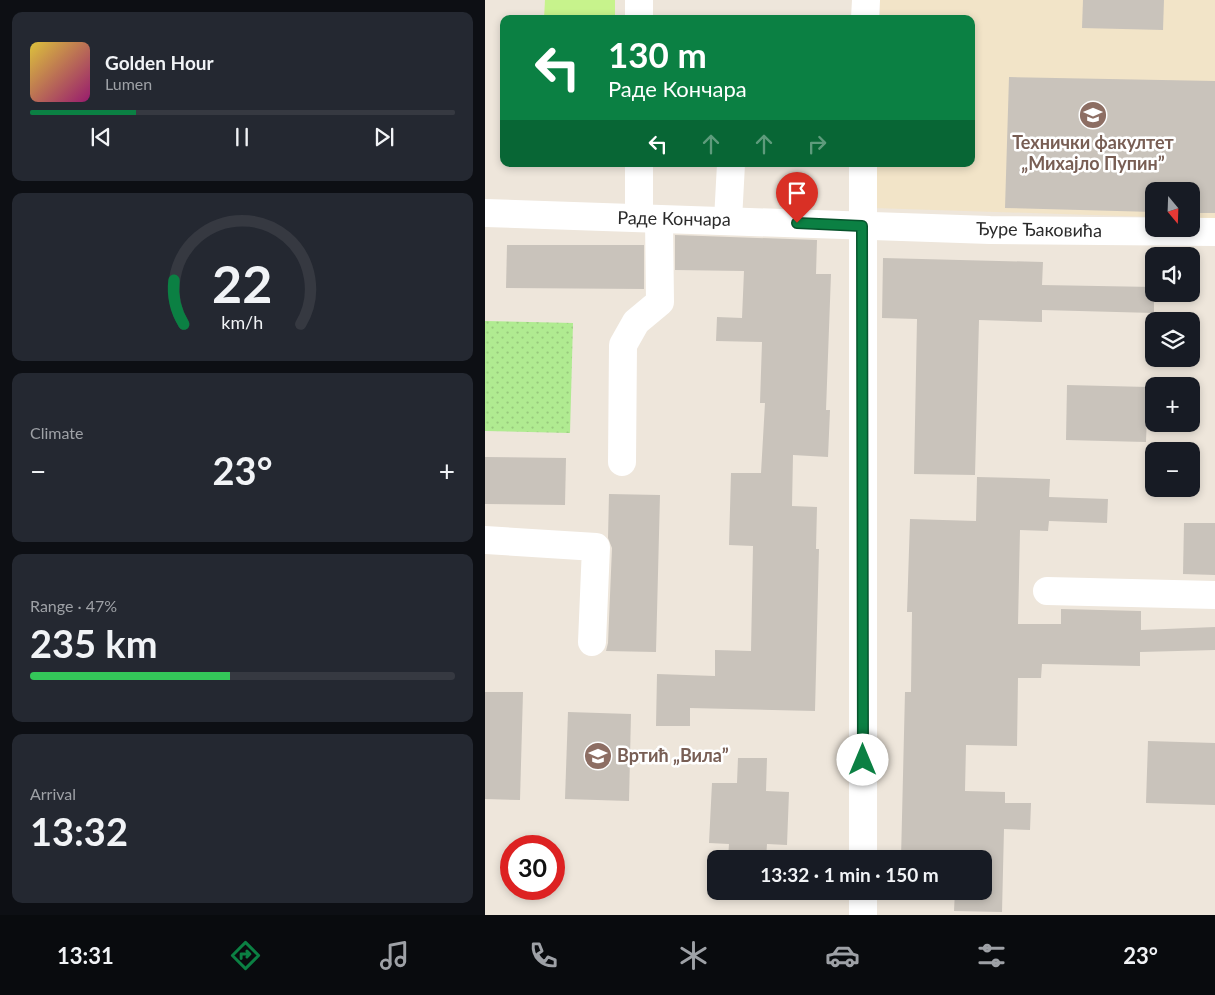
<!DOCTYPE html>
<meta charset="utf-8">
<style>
body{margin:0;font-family:Lato,sans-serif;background:#242831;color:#f1f3f6;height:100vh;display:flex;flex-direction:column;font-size:19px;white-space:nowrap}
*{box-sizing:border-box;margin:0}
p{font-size:16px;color:#9ea1a6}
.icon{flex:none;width:28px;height:28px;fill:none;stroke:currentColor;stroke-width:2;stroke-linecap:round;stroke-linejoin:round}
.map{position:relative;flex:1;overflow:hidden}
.panel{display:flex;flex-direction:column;gap:12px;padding:12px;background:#0d0f14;width:485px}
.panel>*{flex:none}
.hud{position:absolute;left:15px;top:15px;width:475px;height:152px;border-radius:10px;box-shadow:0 2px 8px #0003;background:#0b8043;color:#fff;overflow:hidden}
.needle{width:32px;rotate:161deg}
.fabs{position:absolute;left:660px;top:182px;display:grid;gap:10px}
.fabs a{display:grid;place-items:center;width:55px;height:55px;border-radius:10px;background:#171b24;box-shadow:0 2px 8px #0003;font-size:25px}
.speed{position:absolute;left:15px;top:835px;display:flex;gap:10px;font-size:25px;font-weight:700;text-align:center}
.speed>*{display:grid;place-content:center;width:65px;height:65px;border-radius:50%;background:#171b24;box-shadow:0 2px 8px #0003;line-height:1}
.speed .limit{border:8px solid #d22;background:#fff;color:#111}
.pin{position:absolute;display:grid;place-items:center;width:42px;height:42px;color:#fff;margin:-51px -21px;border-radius:50% 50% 50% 0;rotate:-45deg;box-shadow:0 0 5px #0007}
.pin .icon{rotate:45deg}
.me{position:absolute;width:55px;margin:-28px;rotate:0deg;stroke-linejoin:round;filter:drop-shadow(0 0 4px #0008)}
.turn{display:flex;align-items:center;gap:18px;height:105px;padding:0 25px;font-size:22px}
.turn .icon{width:65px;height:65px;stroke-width:2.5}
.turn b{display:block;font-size:35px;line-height:42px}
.lanes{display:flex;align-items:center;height:48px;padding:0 25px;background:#0003;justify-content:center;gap:25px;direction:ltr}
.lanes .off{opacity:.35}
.big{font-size:38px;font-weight:700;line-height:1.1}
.panel .widget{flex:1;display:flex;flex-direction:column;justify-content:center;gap:8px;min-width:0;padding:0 18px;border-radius:10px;background:#242831}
.panel .dial{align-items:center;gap:0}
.dial svg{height:130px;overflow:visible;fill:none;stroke:#363941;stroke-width:7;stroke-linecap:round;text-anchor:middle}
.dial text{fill:#f1f3f6;stroke:none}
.song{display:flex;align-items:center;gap:15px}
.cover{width:60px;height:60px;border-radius:8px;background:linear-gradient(135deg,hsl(50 70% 55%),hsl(320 70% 35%))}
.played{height:5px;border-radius:2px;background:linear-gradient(90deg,#0b8043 25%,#363941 25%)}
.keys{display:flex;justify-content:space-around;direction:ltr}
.heat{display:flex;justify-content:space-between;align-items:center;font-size:28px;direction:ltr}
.charge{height:8px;border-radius:4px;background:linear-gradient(90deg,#34c759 47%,#363941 0)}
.trip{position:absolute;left:222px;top:850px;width:285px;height:50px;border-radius:10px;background:#171b24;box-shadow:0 2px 8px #0003;font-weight:700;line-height:50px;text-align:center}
.tabs{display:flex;height:80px;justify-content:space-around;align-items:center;background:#090b0e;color:#9ea1a6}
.tabs .icon{width:35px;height:35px}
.tabs .on{color:#0b8043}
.tabs b{font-size:22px;color:#f1f3f6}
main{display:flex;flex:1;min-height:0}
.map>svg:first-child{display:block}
.education{fill:#f2e4c8}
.green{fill:url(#green-dots)}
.pitch{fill:#c7f38c}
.building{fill:#c9c3bb}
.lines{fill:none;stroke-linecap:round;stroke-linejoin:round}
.minor{stroke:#fff;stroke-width:28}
.route-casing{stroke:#07532c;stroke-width:12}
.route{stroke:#0b8043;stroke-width:9}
.labels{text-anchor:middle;stroke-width:5;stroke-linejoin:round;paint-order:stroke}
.education-label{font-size:18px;font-weight:bold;fill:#785e54;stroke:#fff}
.street-label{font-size:18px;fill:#2b2b2b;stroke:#fff}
</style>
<main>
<section class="panel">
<div class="widget">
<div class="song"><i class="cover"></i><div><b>Golden Hour</b><p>Lumen</p></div></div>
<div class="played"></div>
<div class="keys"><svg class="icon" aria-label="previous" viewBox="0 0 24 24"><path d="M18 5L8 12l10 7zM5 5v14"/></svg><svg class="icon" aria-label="pause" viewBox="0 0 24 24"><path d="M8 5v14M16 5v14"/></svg><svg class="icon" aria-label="next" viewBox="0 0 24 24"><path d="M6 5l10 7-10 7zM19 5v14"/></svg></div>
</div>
<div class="widget dial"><svg viewBox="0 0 100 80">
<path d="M14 69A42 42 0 1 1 86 69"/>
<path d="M14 69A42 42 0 0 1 8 42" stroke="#0b8043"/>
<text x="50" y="56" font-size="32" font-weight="700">22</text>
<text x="50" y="72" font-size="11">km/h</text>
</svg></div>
<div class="widget"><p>Climate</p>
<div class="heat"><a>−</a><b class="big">23°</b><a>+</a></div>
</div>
<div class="widget"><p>Range · 47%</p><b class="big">235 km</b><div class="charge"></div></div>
<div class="widget"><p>Arrival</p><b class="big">13:32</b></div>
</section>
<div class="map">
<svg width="730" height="915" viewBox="0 0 730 915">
<defs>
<pattern id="green-dots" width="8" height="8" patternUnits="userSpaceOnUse" patternTransform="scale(1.25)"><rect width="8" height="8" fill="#b0eb91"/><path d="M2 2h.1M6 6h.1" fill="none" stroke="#98ca7d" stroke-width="1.8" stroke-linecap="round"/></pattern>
</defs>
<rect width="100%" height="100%" fill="#eee6db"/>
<polygon class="education" points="395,0 730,0 730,218 706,218 706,191 669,191 669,217 388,208 390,164 486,164 486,19 395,19"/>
<polygon class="green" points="0,321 88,323 85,433 0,431"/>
<polygon class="pitch" points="60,0 130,0 130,19 59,19"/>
<g class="building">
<polygon points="598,0 679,0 678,30 597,28"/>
<polygon points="524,77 730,81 730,213 706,213 706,191 669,191 669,212 520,208"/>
<polygon points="190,235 332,240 331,274 346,274 341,410 345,410 343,457 308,455 307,506 332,507 331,549 334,549 330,711 205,708 205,726 171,726 172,674 230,676 230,650 266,651 268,546 244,545 246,473 276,473 280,403 275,403 277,342 231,341 232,317 257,318 259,271 190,270"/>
<polygon points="22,245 159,245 159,289 21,288"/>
<polygon points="398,258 558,262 557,285 669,287 669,313 557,310 557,322 494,320 490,475 429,474 432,319 397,318"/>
<polygon points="582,385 663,387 661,442 581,440"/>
<polygon points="0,457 81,458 80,505 0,504"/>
<polygon points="492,477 565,479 564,497 623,499 622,523 564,521 563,531 535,530 533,624 576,624 576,609 656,611 656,630 730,627 730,650 655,652 655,666 557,664 556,678 533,678 532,746 481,745 480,791 520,792 520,803 546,803 545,830 519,829 517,912 469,911 470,891 499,891 499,859 416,859 420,692 426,692 427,612 422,612 425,519 491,521"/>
<polygon points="124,494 175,495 171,652 121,651 123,643 127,548 123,538"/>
<polygon points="699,523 730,523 730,575 698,574"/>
<polygon points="0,692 38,692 35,800 0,799"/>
<polygon points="83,712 146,714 144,801 80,799"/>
<polygon points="663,741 730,743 730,805 661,803"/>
<polygon points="253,758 282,758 281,791 304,792 302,845 282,844 281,859 243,859 244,844 224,843 227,783 252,783"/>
</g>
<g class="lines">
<g class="minor">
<polyline points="154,0 154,19"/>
<polyline points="380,19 381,0"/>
<polyline points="154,164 154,218"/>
<polyline points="0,213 505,230 730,232"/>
<polyline points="243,220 246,164"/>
<polyline points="137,462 138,345 151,322 175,302 174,219"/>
<polyline points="0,540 111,547 107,642"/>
<polyline points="562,591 730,595"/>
<polyline points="378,859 378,164"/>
<polyline points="378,891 378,915"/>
</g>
</g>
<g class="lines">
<defs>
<polyline id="route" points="312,223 377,226 378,760"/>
</defs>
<use href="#route" class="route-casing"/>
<use href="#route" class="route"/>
</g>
<defs>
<symbol id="university-disc" viewBox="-11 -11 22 22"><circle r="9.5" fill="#8d6e63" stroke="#fff"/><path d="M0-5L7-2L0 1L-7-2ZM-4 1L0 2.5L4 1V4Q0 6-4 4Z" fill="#fff"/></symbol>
<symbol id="school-disc" viewBox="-11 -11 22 22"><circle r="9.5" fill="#8d6e63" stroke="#fff"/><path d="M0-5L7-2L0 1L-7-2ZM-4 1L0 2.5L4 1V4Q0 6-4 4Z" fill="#fff"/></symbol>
</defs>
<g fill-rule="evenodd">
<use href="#university-disc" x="592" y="99" width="32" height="32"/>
<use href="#school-disc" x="97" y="740" width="32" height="32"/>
</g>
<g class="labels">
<g class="education-label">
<text x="608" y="149">Технички факултет<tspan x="608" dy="21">„Михајло Пупин”</tspan></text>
<text x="132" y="762" text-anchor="start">Вртић „Вила”</text>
</g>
<g class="street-label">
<text transform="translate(189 219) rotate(1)" y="6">Раде Кончара</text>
<text transform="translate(554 230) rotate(1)" y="6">Ђуре Ђаковића</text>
</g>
</g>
</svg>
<div class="fabs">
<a><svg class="needle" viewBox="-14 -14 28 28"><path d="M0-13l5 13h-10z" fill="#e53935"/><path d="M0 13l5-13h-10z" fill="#9ea1a6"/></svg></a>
<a><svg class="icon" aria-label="sound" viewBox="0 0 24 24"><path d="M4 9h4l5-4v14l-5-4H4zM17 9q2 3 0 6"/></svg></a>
<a><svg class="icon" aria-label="layers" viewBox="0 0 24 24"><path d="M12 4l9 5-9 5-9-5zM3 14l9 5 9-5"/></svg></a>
<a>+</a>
<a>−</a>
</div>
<div class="speed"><div class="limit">30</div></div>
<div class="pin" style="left:312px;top:223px;background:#d93025"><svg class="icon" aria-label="arrive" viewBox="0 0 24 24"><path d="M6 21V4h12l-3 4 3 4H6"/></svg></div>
<svg class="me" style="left:378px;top:760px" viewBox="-20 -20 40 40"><circle r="19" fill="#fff"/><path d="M0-13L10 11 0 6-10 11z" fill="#0b8043"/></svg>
<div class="trip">13:32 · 1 min · 150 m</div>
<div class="hud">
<div class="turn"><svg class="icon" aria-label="left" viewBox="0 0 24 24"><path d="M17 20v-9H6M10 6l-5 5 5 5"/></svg><div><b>130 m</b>Раде Кончара</div></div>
<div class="lanes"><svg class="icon" aria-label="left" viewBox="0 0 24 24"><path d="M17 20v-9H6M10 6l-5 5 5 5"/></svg><svg class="icon off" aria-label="ahead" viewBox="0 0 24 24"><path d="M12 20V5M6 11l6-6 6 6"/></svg><svg class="icon off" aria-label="ahead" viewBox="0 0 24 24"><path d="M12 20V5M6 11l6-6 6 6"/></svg><svg class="icon off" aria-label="right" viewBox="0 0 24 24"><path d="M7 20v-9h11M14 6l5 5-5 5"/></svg></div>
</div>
</div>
</main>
<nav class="tabs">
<b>13:31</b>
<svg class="icon on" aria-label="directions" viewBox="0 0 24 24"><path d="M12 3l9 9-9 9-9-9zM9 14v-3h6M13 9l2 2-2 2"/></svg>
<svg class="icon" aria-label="music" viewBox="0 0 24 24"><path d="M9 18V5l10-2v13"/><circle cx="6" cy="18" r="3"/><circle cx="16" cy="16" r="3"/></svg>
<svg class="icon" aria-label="phone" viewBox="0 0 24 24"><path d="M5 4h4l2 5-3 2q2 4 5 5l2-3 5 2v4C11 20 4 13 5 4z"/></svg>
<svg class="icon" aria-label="climate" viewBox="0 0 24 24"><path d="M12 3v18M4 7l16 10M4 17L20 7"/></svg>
<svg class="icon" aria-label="car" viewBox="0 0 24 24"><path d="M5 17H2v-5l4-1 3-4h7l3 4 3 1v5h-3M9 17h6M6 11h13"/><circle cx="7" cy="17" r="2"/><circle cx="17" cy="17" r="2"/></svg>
<svg class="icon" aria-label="filters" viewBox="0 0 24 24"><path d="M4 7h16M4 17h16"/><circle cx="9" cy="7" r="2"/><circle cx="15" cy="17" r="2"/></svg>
<b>23°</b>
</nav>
